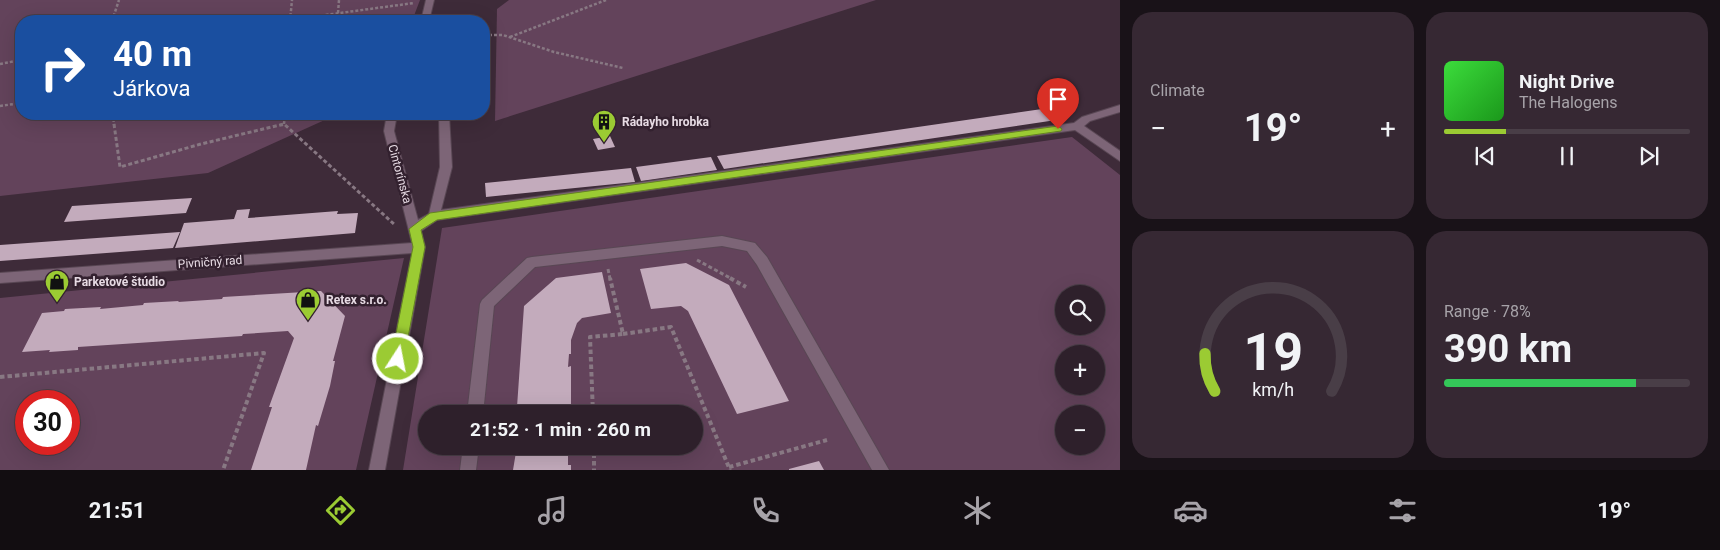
<!DOCTYPE html>
<meta charset="utf-8">
<style>
body{margin:0;font-family:Roboto,sans-serif;background:#362833;color:#f1f3f6;height:100vh;display:flex;flex-direction:column;font-size:19px;white-space:nowrap}
*{box-sizing:border-box;margin:0}
p{font-size:16px;color:#a7a3a9}
.icon{flex:none;width:28px;height:28px;fill:none;stroke:currentColor;stroke-width:2;stroke-linecap:round;stroke-linejoin:round}
.map{position:relative;flex:1;overflow:hidden}
.drawer{display:flex;flex-direction:column;gap:12px;padding:12px;background:#191218;width:600px}
.drawer>*{flex:none}
.top-card{position:absolute;left:15px;top:15px;width:475px;height:105px;border-radius:20px;box-shadow:0 5px 20px #0002,0 0 0 1px #493e47;background:#1a4fa0;color:#fff;overflow:hidden}
.buttons{position:absolute;left:1055px;top:285px;display:grid;gap:10px}
.buttons a{display:grid;place-items:center;width:50px;height:50px;border-radius:50%;background:#2e202b;box-shadow:0 5px 20px #0002,0 0 0 1px #493e47;font-size:25px}
.speed{position:absolute;left:15px;top:390px;display:flex;gap:10px;font-size:25px;font-weight:700;text-align:center}
.speed>*{display:grid;place-content:center;width:65px;height:65px;border-radius:50%;background:#2e202b;box-shadow:0 5px 20px #0002,0 0 0 1px #493e47;line-height:1}
.speed .limit{border:8px solid #d22;background:#fff;color:#111}
.pin{position:absolute;display:grid;place-items:center;width:42px;height:42px;color:#fff;margin:-51px -21px;border-radius:50% 50% 50% 0;rotate:-45deg;box-shadow:0 0 5px #0007}
.pin .icon{rotate:45deg}
.me{position:absolute;width:55px;margin:-28px;rotate:11deg;stroke-linejoin:round;filter:drop-shadow(0 0 4px #0008)}
.turn{display:flex;align-items:center;gap:18px;height:105px;padding:0 15px;font-size:22px}
.turn .icon{width:65px;height:65px;stroke-width:2.5}
.turn b{display:block;font-size:35px;line-height:42px}
.big{font-size:38px;font-weight:700;line-height:1.1}
.drawer .widget{flex:1;display:flex;flex-direction:column;justify-content:center;gap:8px;min-width:0;padding:0 18px;border-radius:20px;background:#362833}
.drawer .dial{align-items:center;gap:0}
.dial svg{height:130px;overflow:visible;fill:none;stroke:#493e47;stroke-width:7;stroke-linecap:round;text-anchor:middle}
.dial text{fill:#f1f3f6;stroke:none}
.song{display:flex;align-items:center;gap:15px}
.cover{width:60px;height:60px;border-radius:8px;background:linear-gradient(135deg,hsl(120 70% 55%),hsl(120 70% 35%))}
.played{height:5px;border-radius:2px;background:linear-gradient(90deg,#9bcb33 25%,#493e47 25%)}
.keys{display:flex;justify-content:space-around;direction:ltr}
.heat{display:flex;justify-content:space-between;align-items:center;font-size:28px;direction:ltr}
.charge{height:8px;border-radius:4px;background:linear-gradient(90deg,#34c759 78%,#493e47 0)}
.drawer .tiles{flex:1;display:grid;gap:12px;grid-template-columns:repeat(2,1fr)}
.trip{position:absolute;left:418px;top:405px;width:285px;height:50px;border-radius:25px;background:#2e202b;box-shadow:0 5px 20px #0002,0 0 0 1px #493e47;font-weight:700;line-height:50px;text-align:center}
.menu{display:flex;height:80px;justify-content:space-around;align-items:center;background:#120d11;color:#a7a3a9}
.menu .icon{width:35px;height:35px}
.menu .active{color:#9bcb33}
.menu b{font-size:22px;color:#f1f3f6}
main{display:flex;flex:1;min-height:0}
.map>svg:first-child{display:block}
.green{fill:#63435b;fill-rule:evenodd}
.building{fill:#c3abbc}
.lines{fill:none;stroke-linecap:round;stroke-linejoin:round}
.minor-casing{stroke:#594754;stroke-width:2}
.path-far2{stroke:#887883;stroke-width:2.5;stroke-dasharray:3 2;stroke-linecap:butt}
.path-far1{stroke:#887883;stroke-width:3;stroke-dasharray:4 2.5;stroke-linecap:butt}
.path{stroke:#887883;stroke-width:4;stroke-dasharray:4.5 3;stroke-linecap:butt}
.minor{fill:#7d6577;fill-rule:evenodd}
.route{fill:#9bcb33;stroke:#658421}
.labels{text-anchor:middle;stroke-width:5;stroke-linejoin:round;paint-order:stroke}
.poi-label{font-size:12px;font-weight:bold;fill:#e7dbe4;stroke:#33212f;text-anchor:start}
.street-label{font-size:12px;fill:#e7dbe4;stroke:#33212f}
</style>
<main>
<div class="map">
<svg width="1120" height="470" viewBox="0 0 1120 470">
<rect width="100%" height="100%" fill="#3e2b39"/>
<g class="green">
<polygon points="0,0 420,0 412,21 21,21 21,114 338,114 208,173 0,196"/>
<polygon points="509,0 876,0 495,121 497,9"/>
<path d="M1072,137L1120,175V470H403L442,228ZM1064,294H1096V326H1064ZM1064,354H1096V386H1064ZM426,414H694V446H426ZM1064,414H1096V446H1064Z"/>
<path d="M404,258L356,470H0V298ZM26,401H69V444H26Z"/>
</g>
<g class="building">
<polygon points="1042,109 1044,110 1052,109 1063,119 724,169 717,156"/>
<polygon points="610,136 615,147 598,150 593,139"/>
<polygon points="711,157 717,170 641,181 636,167"/>
<polygon points="631,168 635,182 486,197 485,183"/>
<polygon points="192,198 186,213 64,222 72,206"/>
<polygon points="250,209 248,218 338,211 337,214 358,213 355,233 175,248 184,223 234,219 237,210"/>
<polygon points="180,232 173,248 0,261 0,245"/>
<polygon points="686,263 729,285 789,401 737,414 688,311 681,306 651,309 640,269"/>
<polygon points="602,272 611,313 582,318 577,323 571,340 571,354 569,354 568,367 571,366 571,405 568,405 568,414 519,414 519,407 517,407 524,306 556,278"/>
<polygon points="321,291 345,316 333,361 335,361 330,386 318,426 316,425 306,470 251,470 272,407 269,407 294,338 288,331 243,334 242,336 78,347 78,350 49,352 50,350 22,352 42,313 64,311 65,309 101,307 100,309 143,305 144,303 179,301 178,302 222,299 223,297"/>
<polygon points="517,446 568,446 568,465 571,465 571,470 513,470"/>
<polygon points="819,461 824,470 789,470 789,469"/>
</g>
<g class="lines">
<defs>
<g id="minor">
<polygon points="426,0 434,0 429,21 421,21"/>
<polygon points="460,15 464,18 463,21 455,21 457,16"/>
<polygon points="1120,105 1120,112 1090,121 1084,126 1120,151 1120,161 1075,130 437,220 421,231 425,247 385,470 369,470 412,253 0,283 0,273 412,243 384,131 387,114 397,114 394,131 418,220 429,214 440,167 439,114 449,114 452,167 441,210 1074,123 1082,117"/>
<polygon points="722,236 755,243 767,257 889,470 872,470 757,265 747,251 722,246 535,267 494,306 483,414 467,414 480,304 482,300 527,258 532,257"/>
<polygon points="463,446 479,446 476,470 460,470"/>
</g>
</defs>
<use href="#minor" class="minor-casing"/>
<g class="path-far2">
<polyline points="338,13 339,0"/>
<polyline points="112,21 119,0"/>
<polyline points="281,21 414,3"/>
<polyline points="290,21 292,0"/>
<polyline points="484,35 503,35 554,52 623,68"/>
<polyline points="510,37 606,0"/>
<polyline points="0,64 21,60"/>
<polyline points="0,106 21,103"/>
<polyline points="113,114 114,125"/>
<polyline points="284,124 285,114"/>
<polyline points="280,125 285,125"/>
</g>
<g class="path-far1">
<polyline points="114,124 120,167 201,144 284,124 395,225"/>
<polyline points="697,260 732,279"/>
<polyline points="608,269 610,279"/>
</g>
<g class="path">
<polyline points="730,278 746,287"/>
<polyline points="623,334 671,327 730,470"/>
<polyline points="0,377 264,353 223,470"/>
<polyline points="593,414 590,337 623,334 610,278"/>
<polyline points="594,446 594,470"/>
<polyline points="729,467 827,440"/>
</g>
<use href="#minor" class="minor"/>
</g>
<polygon class="route" points="1058,126 1062,129 1061,131 437,220 421,230 425,247 404,359 403,363 398,365 393,363 391,359 413,247 409,229 430,213"/>
<defs>
<symbol id="building-pin" viewBox="-11 -11 22 30"><path d="M0 17L-7.5 6A9.5 9.5 0 1 1 7.5 6Z" fill="#9bcb33" stroke="#33212f"/><path d="M-4-6H4V6H1V3H-1V6H-4ZM-2.5-4.3h1.7v1.8h-1.7ZM.8-4.3h1.7v1.8H.8ZM-2.5-1h1.7V.8h-1.7ZM.8-1h1.7V.8H.8Z" fill="#111"/></symbol>
<symbol id="shop-pin" viewBox="-11 -11 22 30"><path d="M0 17L-7.5 6A9.5 9.5 0 1 1 7.5 6Z" fill="#9bcb33" stroke="#33212f"/><path d="M-5-2.5h2.3a2.7 3.5 0 0 1 5.4 0H5L5.5 6h-11ZM-1.5-2.5h3a1.5 2.3 0 0 0-3 0Z" fill="#111"/></symbol>
</defs>
<g fill-rule="evenodd">
<use href="#building-pin" x="590" y="108" width="28" height="38"/>
<use href="#shop-pin" x="43" y="268" width="28" height="38"/>
<use href="#shop-pin" x="294" y="286" width="28" height="38"/>
</g>
<g class="labels">
<g class="poi-label">
<text x="622" y="126">Rádayho hrobka</text>
<text x="74" y="286">Parketové štúdio</text>
<text x="326" y="304">Retex s.r.o.</text>
</g>
<g class="street-label">
<text transform="translate(400 174) rotate(75)" y="4">Cintorínska</text>
<text transform="translate(210 262) rotate(-4)" y="4">Pivničný rad</text>
</g>
</g>
</svg>
<div class="buttons">
<a><svg class="icon" aria-label="search" viewBox="0 0 24 24"><circle cx="10" cy="10" r="6"/><path d="M15 15l6 6"/></svg></a>
<a>+</a>
<a>−</a>
</div>
<div class="speed"><div class="limit">30</div></div>
<div class="pin" style="left:1058px;top:129px;background:#d93025"><svg class="icon" aria-label="arrive" viewBox="0 0 24 24"><path d="M6 21V4h12l-3 4 3 4H6"/></svg></div>
<svg class="me" style="left:398px;top:359px" viewBox="-20 -20 40 40"><circle r="17" fill="#9bcb33" stroke="#fff" stroke-width="3"/><path d="M0-11L8 9 0 5-8 9z" fill="#fff"/></svg>
<div class="trip">21:52 · 1 min · 260 m</div>
<div class="top-card">
<div class="turn"><svg class="icon" aria-label="right" viewBox="0 0 24 24"><path d="M7 20v-9h11M14 6l5 5-5 5"/></svg><div><b>40 m</b>Járkova</div></div>
</div>
</div>
<section class="drawer">
<div class="tiles">
<div class="widget"><p>Climate</p>
<div class="heat"><a>−</a><b class="big">19°</b><a>+</a></div>
</div>
<div class="widget">
<div class="song"><i class="cover"></i><div><b>Night Drive</b><p>The Halogens</p></div></div>
<div class="played"></div>
<div class="keys"><svg class="icon" aria-label="previous" viewBox="0 0 24 24"><path d="M18 5L8 12l10 7zM5 5v14"/></svg><svg class="icon" aria-label="pause" viewBox="0 0 24 24"><path d="M8 5v14M16 5v14"/></svg><svg class="icon" aria-label="next" viewBox="0 0 24 24"><path d="M6 5l10 7-10 7zM19 5v14"/></svg></div>
</div>
<div class="widget dial"><svg viewBox="0 0 100 80">
<path d="M14 69A42 42 0 1 1 86 69"/>
<path d="M14 69A42 42 0 0 1 8 46" stroke="#9bcb33"/>
<text x="50" y="56" font-size="32" font-weight="700">19</text>
<text x="50" y="72" font-size="11">km/h</text>
</svg></div>
<div class="widget"><p>Range · 78%</p><b class="big">390 km</b><div class="charge"></div></div>
</div>
</section>
</main>
<nav class="menu">
<b>21:51</b>
<svg class="icon active" aria-label="directions" viewBox="0 0 24 24"><path d="M12 3l9 9-9 9-9-9zM9 14v-3h6M13 9l2 2-2 2"/></svg>
<svg class="icon" aria-label="music" viewBox="0 0 24 24"><path d="M9 18V5l10-2v13"/><circle cx="6" cy="18" r="3"/><circle cx="16" cy="16" r="3"/></svg>
<svg class="icon" aria-label="phone" viewBox="0 0 24 24"><path d="M5 4h4l2 5-3 2q2 4 5 5l2-3 5 2v4C11 20 4 13 5 4z"/></svg>
<svg class="icon" aria-label="climate" viewBox="0 0 24 24"><path d="M12 3v18M4 7l16 10M4 17L20 7"/></svg>
<svg class="icon" aria-label="car" viewBox="0 0 24 24"><path d="M5 17H2v-5l4-1 3-4h7l3 4 3 1v5h-3M9 17h6M6 11h13"/><circle cx="7" cy="17" r="2"/><circle cx="17" cy="17" r="2"/></svg>
<svg class="icon" aria-label="filters" viewBox="0 0 24 24"><path d="M4 7h16M4 17h16"/><circle cx="9" cy="7" r="2"/><circle cx="15" cy="17" r="2"/></svg>
<b>19°</b>
</nav>
